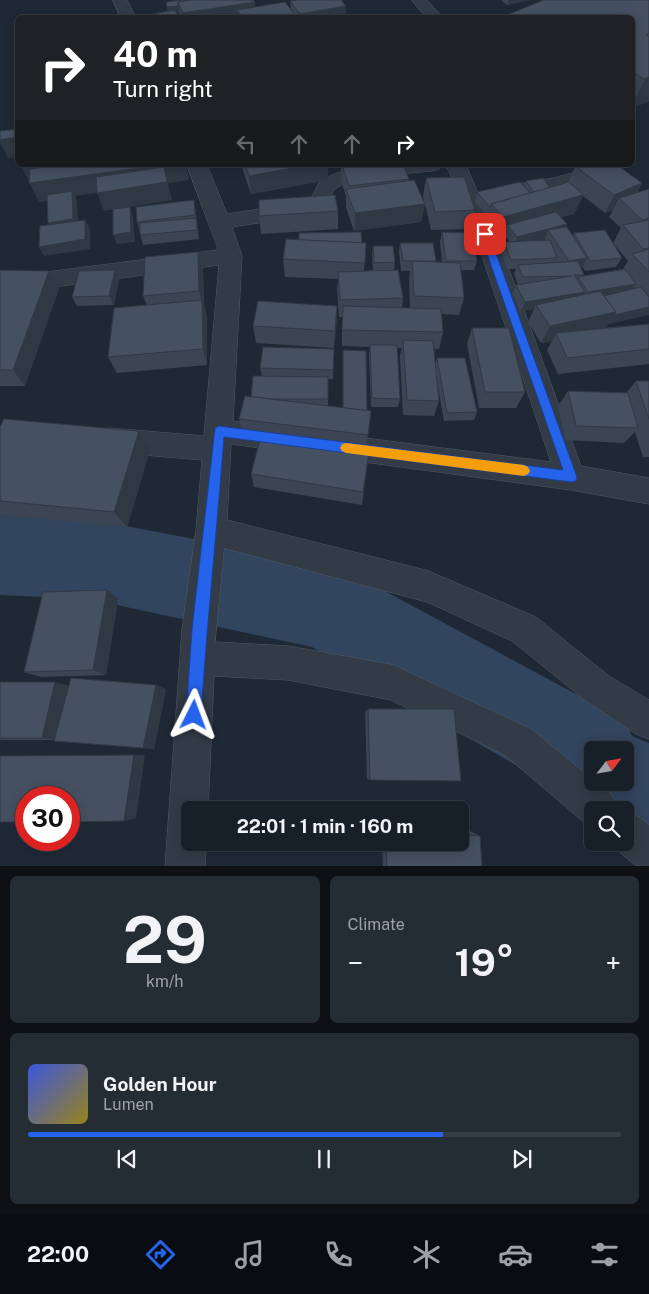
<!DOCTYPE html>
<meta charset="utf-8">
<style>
body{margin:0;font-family:"Public Sans",sans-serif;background:#242c34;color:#f1f3f6;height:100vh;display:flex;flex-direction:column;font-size:19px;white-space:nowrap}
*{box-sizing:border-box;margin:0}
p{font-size:16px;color:#9ea2a8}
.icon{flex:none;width:28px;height:28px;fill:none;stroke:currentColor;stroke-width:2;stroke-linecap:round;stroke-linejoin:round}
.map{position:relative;height:866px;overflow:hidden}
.sheet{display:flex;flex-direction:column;gap:10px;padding:10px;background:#0d1116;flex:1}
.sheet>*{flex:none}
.hud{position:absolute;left:15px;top:15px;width:620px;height:152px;border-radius:8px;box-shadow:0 2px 12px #0003,0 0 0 1px #363d45;background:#202124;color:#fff;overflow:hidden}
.needle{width:32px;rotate:59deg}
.tools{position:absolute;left:584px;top:741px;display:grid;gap:10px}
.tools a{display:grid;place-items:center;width:50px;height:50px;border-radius:8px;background:#171f28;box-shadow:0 2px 12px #0003,0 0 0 1px #363d45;font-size:25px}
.speed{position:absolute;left:15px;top:786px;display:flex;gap:10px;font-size:25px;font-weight:700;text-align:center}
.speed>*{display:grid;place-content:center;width:65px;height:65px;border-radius:50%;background:#171f28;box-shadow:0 2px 12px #0003,0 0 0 1px #363d45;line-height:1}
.speed .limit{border:8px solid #d22;background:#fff;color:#111}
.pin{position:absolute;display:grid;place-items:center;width:42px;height:42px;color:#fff;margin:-21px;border-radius:10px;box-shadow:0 2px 8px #0006}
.me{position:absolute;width:55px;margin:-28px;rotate:3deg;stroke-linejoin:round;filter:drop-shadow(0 0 4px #0008)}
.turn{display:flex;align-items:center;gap:18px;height:105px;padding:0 15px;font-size:22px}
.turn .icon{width:65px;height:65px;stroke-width:2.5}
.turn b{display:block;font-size:35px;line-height:42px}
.lanes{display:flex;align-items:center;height:48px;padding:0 15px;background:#0003;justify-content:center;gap:25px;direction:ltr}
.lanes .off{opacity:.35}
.big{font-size:38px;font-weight:700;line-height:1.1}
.sheet .tile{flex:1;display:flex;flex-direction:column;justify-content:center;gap:8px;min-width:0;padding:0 18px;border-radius:8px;background:#242c34}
.sheet .dial{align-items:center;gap:0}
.dial b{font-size:65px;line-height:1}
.song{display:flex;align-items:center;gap:15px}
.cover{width:60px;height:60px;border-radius:8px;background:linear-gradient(135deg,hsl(230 70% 55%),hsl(50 70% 35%))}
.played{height:5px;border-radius:2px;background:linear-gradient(90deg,#2563eb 70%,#363d45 70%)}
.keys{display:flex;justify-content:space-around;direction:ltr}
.heat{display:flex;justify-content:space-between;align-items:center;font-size:28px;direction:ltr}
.sheet .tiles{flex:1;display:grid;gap:10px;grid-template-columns:1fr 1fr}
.tile:last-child{grid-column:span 2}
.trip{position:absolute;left:181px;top:801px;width:288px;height:50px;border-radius:8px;background:#171f28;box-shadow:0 2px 12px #0003,0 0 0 1px #363d45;font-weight:700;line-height:50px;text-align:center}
.tab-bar{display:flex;height:80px;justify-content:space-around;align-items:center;background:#090c10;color:#9ea2a8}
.tab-bar .icon{width:35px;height:35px}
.tab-bar .on{color:#2563eb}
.tab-bar b{font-size:22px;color:#f1f3f6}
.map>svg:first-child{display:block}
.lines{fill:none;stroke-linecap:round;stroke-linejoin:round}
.river{fill:#32455e;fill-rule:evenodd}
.minor-casing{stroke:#505965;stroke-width:1}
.minor{fill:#333b47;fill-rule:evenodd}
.wall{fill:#3b4553;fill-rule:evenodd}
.shaded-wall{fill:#303844}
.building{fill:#455061;stroke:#303844}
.route{fill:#2563eb;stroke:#184099}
.slow{fill:#f59e0b}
</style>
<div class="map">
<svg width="649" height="867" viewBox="0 0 649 867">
<rect width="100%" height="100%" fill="#1f2936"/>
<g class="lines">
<path class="river" d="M0,515L89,519L326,564L357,576L613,714L627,724L632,736L649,743V856L616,842H625V810H592V823L586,817L580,803L557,794L545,782L312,647L89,599L0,595ZM592,750H625V782H592Z"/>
<defs>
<g id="minor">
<polygon points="113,0 127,0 136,18 121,18"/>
<polygon points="412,0 427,0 443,18 427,18"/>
<path d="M187,165H207L227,214L309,202L320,181C356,160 402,165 442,165L439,169L432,171C411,173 350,176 335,189C330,194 328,206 322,213L232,227L242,256L233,421L551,462L481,253L449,171L444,165H466L503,253L581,466L649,478V504L571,490L231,444L227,520L429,571L440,576L536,617L609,676L649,700V739L636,734L585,700L512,641L427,602L224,548L215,642L288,646L394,665L406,671L531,729L592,779V782C606,783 615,799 619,810H592V826L586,824L505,755L391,700L288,680L214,676L208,810H190V842H206L205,867H165L182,629L196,530L202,460L109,452L99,448L95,440L99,432L109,428L204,436L219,265L0,294V278L218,250Z"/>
<path d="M602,165L613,166L616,170L613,174C587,181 529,201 505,194L502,190L505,186L554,178Z"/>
<polygon points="625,811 639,817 649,825 649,867 635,865 611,845 610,842 625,842"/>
</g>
</defs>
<use href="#minor" class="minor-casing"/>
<use href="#minor" class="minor"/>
</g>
<g class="wall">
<polygon points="173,0 253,0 255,7 291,9 290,1 346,6 345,18 181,18 180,15 178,16 179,18 153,18 152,14 168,11 166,2 173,1"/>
<polygon points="501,0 530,0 507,5"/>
<polygon points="541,0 649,0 649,101 632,108 632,18 508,18 509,14 542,1"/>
<polygon points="241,165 328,165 327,180 251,194"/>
<polygon points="330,165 403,165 409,179 408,181 424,203 423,196 426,178 475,210 470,229 431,230 425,204 421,222 354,231 346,208 346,196 341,180 341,166 331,167"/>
<path d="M575,166L642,183L637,193L649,189V314L608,324L605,328L649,324V364L558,374L547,350L552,341L541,343L528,322L534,309L521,311L512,294L516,285H518L514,274L516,269H507L501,252L504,242H510L504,235V234L497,236L485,222L487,217L475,202L477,192L524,186L526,181L550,188L568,183ZM583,196L605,213L613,210L609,217L621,228L613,243L628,261L623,269L583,276L584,275L581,268H582L583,267L585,271L616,267L622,258L574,233L573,236L566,227L567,224L561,217L574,214ZM545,239V241H536Z"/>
<polygon points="194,200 198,227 199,239 143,245 137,222"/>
<polygon points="338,211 338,229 261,234 259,216"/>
<polygon points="442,232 477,261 474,270 461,270 464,298 459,315 442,314 443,332 439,349 433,349 435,366 437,358 477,412 474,420 444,421 436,376 439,401 434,416 403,415 400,356 402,348 397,348 400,399 398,407 371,407 369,354 370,347 342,346 342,317 339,317 337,289 338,279 285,277 283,259 362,243 366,243 364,271 373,270 372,256 373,246 395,262 394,270 403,298 402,308 410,308 409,279 410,271 401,271 399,252 400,243 436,262 442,262 440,242"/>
<polygon points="198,252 203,270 204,305 207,318 207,365 117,373 108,357 147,305 143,296"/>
<polygon points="0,270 59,288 25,386 0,386"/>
<polygon points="115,270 119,279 114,305 77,306 72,297"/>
<polygon points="337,306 334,348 256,343 253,326"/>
<polygon points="472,328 525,392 516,408 479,408 467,344"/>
<polygon points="334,349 333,379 328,379 328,406 371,411 366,449 304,442 369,452 362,505 254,487 251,474 261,436 243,434 239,419 262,376 260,368"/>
<polygon points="636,381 649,381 649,457 643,457 635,432 624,443 565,440 558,406 568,391 626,393"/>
<polygon points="0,427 139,431 150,450 127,527 0,515"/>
<polygon points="118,599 106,675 41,677 24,672"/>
<polygon points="0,682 69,686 166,689 154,749 54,741 54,740 0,740"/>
<polygon points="368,709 370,780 367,779 365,712"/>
<polygon points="460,831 470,831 480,836 482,867 383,867 382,842 460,842"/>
</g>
<g class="shaded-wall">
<polygon points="174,0 243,0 255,2 256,18 237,10 238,18 184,18 183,13 178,2 180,15 169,17 167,7 176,6"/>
<polygon points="508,0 530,0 507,5"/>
<polygon points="346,6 345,18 300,18 300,14"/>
<polygon points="295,15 295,18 280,18"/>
<polygon points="649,77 649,101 632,108 632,105 645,79"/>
<polygon points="18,137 18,157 8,158 0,142 0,140"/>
<polygon points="48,165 186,165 189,180 168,183 172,200 104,211 97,193 75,196 77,201 78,229 52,233 48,223 73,197 39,202 23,169"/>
<polygon points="309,165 328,165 327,180 251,194 249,176"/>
<polygon points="642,183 632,201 619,198 613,210 605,213 614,195"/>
<polygon points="583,195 574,214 512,231 507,225 504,234 497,236 503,217"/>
<polygon points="194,200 198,227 199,239 197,230"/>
<polygon points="425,204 421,222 354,231 355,213"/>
<polygon points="130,207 133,217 135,242 117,244 113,235"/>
<polygon points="85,220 90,229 90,249 44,256 39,247"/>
<polygon points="567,224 563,234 548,230 545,239 514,247 517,237"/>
<polygon points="198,252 203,270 204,305 207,318 207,365 203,349 202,304 199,291"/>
<polygon points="587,258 582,268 564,270 569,261"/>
<polygon points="115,270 119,279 114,305 109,296"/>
<polygon points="49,271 59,288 25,386 13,370"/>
<polygon points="636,284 630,293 583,302 588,292"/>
<polygon points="585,292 579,301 536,305 534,309 521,311 525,302"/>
<polygon points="337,306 337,323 334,348 335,331"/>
<polygon points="649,307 649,315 608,324 605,329 556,333 552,341 541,343 550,326 616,312"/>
<polygon points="139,431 150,450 127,527 114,512"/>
<polygon points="107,590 118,599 106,675 93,670"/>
<polygon points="55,682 69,686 58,740 42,738"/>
<polygon points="156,685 166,689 154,749 143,748"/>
<polygon points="134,755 145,755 136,818 124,821"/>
</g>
<g class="building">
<polygon points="184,0 190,0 178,2 178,6 167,7 166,2"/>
<polygon points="190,0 253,0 255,2 183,13 178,2"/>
<polygon points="298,0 341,0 346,6 300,14 290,1"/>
<polygon points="544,0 649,0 649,33 646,35 649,37 649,77 645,79 632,72 632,18 516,18 509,14"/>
<polygon points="285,2 295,15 280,18 242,18 237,10"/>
<polygon points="175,10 179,18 154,18 152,14"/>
<polygon points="211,13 213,18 181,18"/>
<polygon points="18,129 18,137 0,140 0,131"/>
<polygon points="23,165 48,165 23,169"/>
<polygon points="63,165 162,165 29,183 30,169"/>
<polygon points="245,165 309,165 249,176"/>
<polygon points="342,165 403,165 409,179 349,186"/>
<polygon points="577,165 617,165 642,183 614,195 575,166"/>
<polygon points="164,167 167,182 97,193 96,177"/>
<polygon points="464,177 475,210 435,212 426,178"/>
<polygon points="543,178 550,188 534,192 526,181"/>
<polygon points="414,180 425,204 355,213 346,189"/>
<polygon points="520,182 530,193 491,204 490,207 477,192"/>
<polygon points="569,182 583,195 503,217 491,204"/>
<polygon points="649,189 649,218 642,220 619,198"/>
<polygon points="72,191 73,219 48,223 47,195"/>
<polygon points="335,195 338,211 259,216 259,200"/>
<polygon points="194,200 195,215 137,222 136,207"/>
<polygon points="130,207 131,232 113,235 113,209"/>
<polygon points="556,212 567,224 517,237 507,225"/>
<polygon points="196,218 197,230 140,235 140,223"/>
<polygon points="85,220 85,239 39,247 40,226"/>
<polygon points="649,220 649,248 643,249 623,225"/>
<polygon points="567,227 587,258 569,261 548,230"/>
<polygon points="605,230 622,258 590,261 574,233"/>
<polygon points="361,232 362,243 299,240 299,233"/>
<polygon points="442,232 472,233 477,261 446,261"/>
<polygon points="286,239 366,243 365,263 283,259"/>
<polygon points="550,240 557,258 511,260 504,242"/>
<polygon points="400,243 433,243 436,261 403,261"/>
<polygon points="373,246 393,246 395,262 374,263"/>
<polygon points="649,249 649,272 632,254"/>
<polygon points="198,252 199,291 143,296 145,257"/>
<polygon points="412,261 460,263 464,298 414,296"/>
<polygon points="578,261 584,275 574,275 585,292 525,302 516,285 572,276 523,277 518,265"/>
<polygon points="625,269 636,284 588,292 578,277"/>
<polygon points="0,270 49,271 13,370 0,370"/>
<polygon points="115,270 109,296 72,297 79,271"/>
<polygon points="398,270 403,298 340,300 338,272"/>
<polygon points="641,287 649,297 649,307 614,315 616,312 604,296"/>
<polygon points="600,291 616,312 550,326 536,305"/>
<polygon points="202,300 203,349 108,357 114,308"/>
<polygon points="258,301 337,306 335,331 253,326"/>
<polygon points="343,306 441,309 443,332 342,330"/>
<polygon points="649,324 649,349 567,358 556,333"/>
<polygon points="472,328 509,328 525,392 485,392"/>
<polygon points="403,340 433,341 439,401 407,400"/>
<polygon points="370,345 397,345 400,399 372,398"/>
<polygon points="263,347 334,349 333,370 260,368"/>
<polygon points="343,350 366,351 367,411 343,408"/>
<polygon points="437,358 465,358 477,412 447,413"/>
<polygon points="253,376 328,377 328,399 269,399 251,397"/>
<polygon points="636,381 649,381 649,419"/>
<polygon points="568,391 628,393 638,428 576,426"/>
<polygon points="245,396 371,411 368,435 239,419"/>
<polygon points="4,419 139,431 114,512 0,501 0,427"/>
<polygon points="261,435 369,452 363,492 251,474"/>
<polygon points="107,590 93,670 24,672 43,592"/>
<polygon points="71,678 156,685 143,748 54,741"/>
<polygon points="0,682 55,682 42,738 0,738"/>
<polygon points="368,709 454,709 461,781 370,780"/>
<polygon points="134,755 124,821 69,822 69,798 26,798 26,822 0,822 0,756"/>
<polygon points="460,835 480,836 482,867 387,867 386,842 460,842"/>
</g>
<path class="route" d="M485,231L489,234L577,477L576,481L571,482L224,437C217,530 207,622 201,715L199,720L194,722L189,720L186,715L192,629L215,428L219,426L563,470L480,234Z"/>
<polygon class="slow" points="346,443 524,465 528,467 530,471 528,474 524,476 346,453 342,451 340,448 342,444"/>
</svg>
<div class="tools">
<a><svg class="needle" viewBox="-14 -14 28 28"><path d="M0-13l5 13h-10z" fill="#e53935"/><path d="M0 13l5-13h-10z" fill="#9ea2a8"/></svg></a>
<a><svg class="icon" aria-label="search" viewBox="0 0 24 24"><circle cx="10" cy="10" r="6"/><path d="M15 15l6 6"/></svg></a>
</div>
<div class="speed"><div class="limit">30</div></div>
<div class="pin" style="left:485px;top:234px;background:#d93025"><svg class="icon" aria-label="arrive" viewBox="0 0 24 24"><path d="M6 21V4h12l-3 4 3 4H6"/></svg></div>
<svg class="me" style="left:194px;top:715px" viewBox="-20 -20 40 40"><path d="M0-17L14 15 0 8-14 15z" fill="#2563eb" stroke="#fff" stroke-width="4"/></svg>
<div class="trip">22:01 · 1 min · 160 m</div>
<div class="hud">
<div class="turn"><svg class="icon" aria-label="right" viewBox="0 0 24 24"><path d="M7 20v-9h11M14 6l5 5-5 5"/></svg><div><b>40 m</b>Turn right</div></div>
<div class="lanes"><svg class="icon off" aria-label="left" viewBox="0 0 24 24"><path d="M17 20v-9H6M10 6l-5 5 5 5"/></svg><svg class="icon off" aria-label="ahead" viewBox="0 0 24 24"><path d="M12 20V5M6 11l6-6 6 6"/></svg><svg class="icon off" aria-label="ahead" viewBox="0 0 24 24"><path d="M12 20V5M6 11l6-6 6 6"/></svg><svg class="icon" aria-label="right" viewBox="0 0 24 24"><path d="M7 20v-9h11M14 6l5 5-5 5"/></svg></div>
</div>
</div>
<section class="sheet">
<div class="tiles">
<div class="tile dial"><b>29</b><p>km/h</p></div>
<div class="tile"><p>Climate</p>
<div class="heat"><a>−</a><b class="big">19°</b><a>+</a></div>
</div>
<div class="tile">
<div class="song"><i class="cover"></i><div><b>Golden Hour</b><p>Lumen</p></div></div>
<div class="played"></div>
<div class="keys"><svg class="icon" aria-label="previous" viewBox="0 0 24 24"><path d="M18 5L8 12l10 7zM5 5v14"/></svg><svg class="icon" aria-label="pause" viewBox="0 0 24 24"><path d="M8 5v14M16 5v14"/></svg><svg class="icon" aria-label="next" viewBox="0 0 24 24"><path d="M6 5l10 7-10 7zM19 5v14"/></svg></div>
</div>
</div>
</section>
<nav class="tab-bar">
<b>22:00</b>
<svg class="icon on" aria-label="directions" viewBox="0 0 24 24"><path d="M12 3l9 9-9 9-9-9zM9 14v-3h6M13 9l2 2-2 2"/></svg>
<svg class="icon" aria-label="music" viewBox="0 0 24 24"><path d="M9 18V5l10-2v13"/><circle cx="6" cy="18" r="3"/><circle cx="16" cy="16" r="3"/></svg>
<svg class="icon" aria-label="phone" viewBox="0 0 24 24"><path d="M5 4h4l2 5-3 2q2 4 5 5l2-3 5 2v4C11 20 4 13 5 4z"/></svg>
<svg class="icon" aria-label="climate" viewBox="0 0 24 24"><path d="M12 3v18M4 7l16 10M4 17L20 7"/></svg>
<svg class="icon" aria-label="car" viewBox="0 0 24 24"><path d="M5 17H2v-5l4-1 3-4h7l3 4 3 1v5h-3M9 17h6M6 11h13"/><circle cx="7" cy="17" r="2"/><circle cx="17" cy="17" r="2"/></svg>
<svg class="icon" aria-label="filters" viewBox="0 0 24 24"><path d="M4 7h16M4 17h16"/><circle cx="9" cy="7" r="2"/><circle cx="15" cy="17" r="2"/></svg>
</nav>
